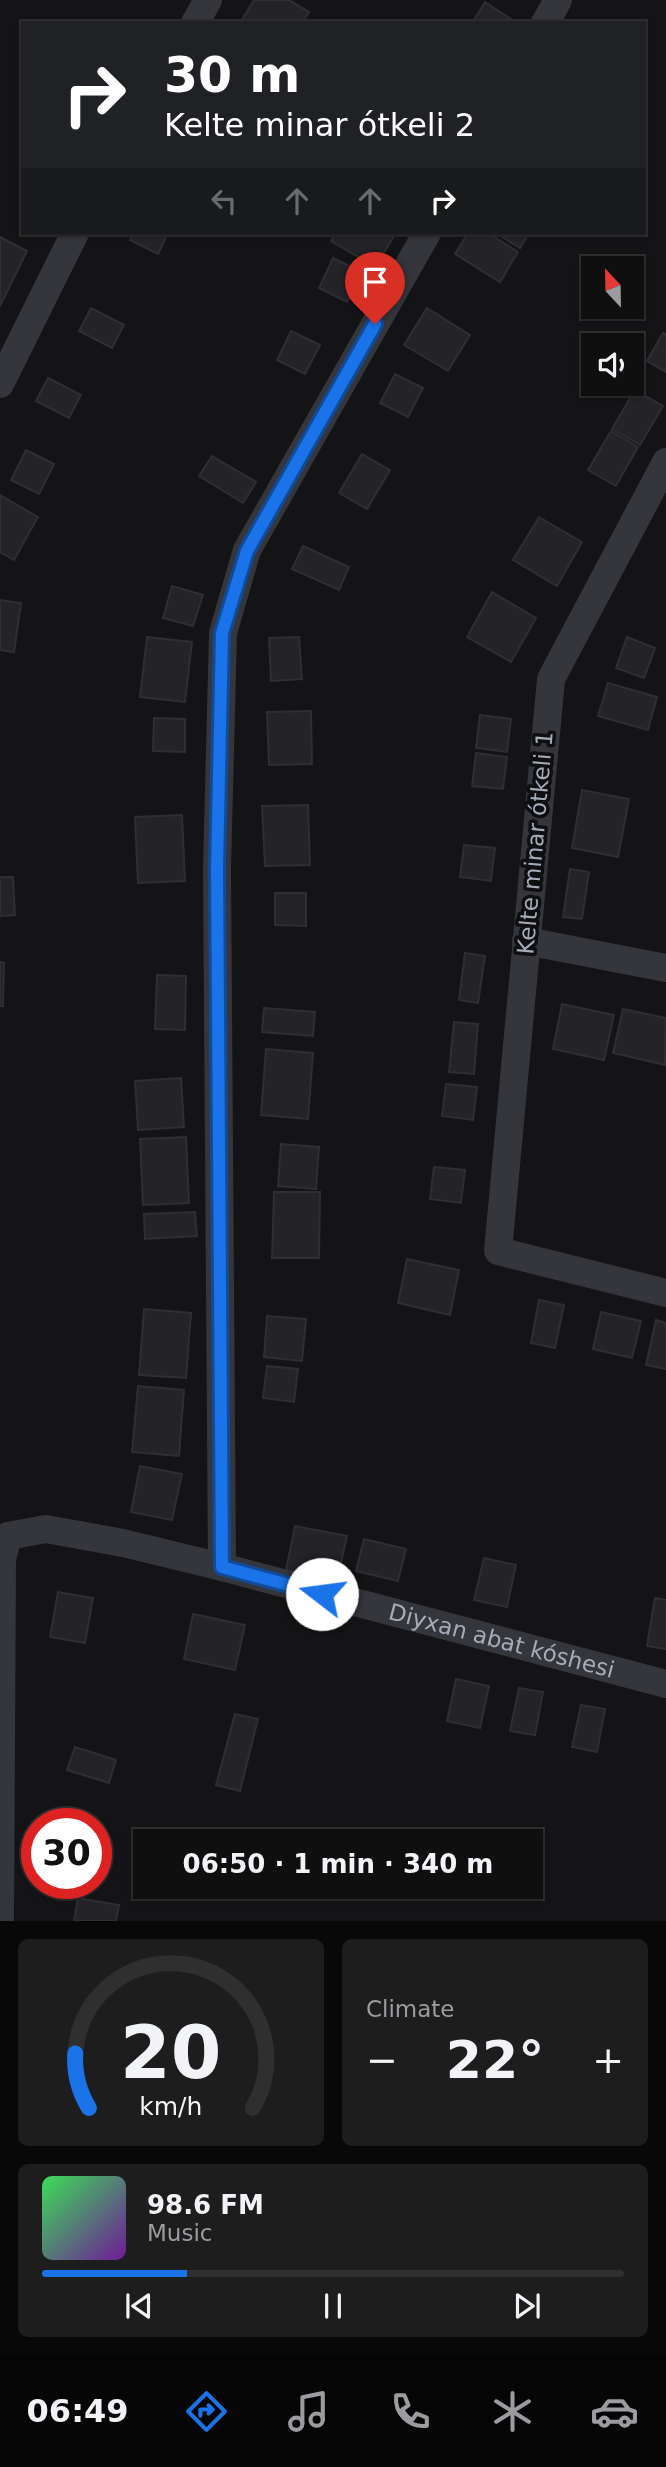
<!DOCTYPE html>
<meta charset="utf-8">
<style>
body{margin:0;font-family:"DejaVu Sans",sans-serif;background:#1d1d1e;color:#f1f3f6;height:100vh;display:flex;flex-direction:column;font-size:26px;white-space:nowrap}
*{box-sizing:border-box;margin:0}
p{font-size:23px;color:#9b9c9f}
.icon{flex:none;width:38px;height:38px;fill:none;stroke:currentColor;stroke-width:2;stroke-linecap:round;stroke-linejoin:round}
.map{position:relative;height:1921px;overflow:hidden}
.panel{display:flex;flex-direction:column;gap:18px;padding:18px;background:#080809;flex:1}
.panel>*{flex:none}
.top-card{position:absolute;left:21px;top:21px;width:625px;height:214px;border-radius:0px;box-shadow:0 2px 5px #0004,0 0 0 2px #2f2f30;background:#202124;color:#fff;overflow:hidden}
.needle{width:46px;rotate:338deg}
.buttons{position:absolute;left:581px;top:256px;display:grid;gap:14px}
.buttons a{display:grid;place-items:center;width:63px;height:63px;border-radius:0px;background:#0f0f10;box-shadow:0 2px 5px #0004,0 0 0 2px #2f2f30;font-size:35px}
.speed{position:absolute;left:21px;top:1808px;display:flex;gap:14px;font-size:35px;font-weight:700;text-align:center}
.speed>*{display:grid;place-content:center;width:91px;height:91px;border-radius:50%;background:#0f0f10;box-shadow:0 2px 5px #0004,0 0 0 2px #2f2f30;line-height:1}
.speed .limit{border:10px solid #d22;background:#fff;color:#111}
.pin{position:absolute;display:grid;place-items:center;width:60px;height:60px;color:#fff;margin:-72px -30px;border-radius:50% 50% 50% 0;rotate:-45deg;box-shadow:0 0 7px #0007}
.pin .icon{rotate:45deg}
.me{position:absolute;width:77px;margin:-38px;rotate:285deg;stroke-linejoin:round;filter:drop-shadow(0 0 5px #0008)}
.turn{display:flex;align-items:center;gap:24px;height:147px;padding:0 28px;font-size:32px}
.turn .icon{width:91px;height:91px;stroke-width:2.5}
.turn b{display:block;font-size:49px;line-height:60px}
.lanes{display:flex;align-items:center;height:66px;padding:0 28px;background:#0003;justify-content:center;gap:35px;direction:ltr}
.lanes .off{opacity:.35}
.big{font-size:52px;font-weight:700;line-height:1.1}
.panel .card{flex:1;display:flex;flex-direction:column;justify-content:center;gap:10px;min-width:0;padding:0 24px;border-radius:10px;background:#1d1d1e}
.panel .dial{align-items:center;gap:0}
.dial svg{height:182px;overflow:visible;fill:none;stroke:#2f2f30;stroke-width:7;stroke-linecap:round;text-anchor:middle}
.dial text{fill:#f1f3f6;stroke:none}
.song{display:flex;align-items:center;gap:21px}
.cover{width:84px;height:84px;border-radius:10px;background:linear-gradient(135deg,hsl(130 70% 55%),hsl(280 70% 35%))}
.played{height:7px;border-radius:4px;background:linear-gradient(90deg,#1a73e8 25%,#2f2f30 25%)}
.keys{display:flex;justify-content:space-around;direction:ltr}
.heat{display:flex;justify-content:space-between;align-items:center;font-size:38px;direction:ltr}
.panel .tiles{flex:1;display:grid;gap:18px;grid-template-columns:1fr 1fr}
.card:last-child{grid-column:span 2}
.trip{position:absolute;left:133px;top:1829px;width:410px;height:70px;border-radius:0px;background:#0f0f10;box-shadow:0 2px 5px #0004,0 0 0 2px #2f2f30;font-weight:700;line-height:70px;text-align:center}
.tabs{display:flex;height:112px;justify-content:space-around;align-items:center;background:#060606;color:#9b9c9f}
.tabs .icon{width:49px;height:49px}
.tabs .selected{color:#1a73e8}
.tabs b{font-size:32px;color:#f1f3f6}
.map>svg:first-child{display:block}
.building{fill:#242428;stroke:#2e2e33;stroke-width:2}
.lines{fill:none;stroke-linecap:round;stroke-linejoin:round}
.minor{stroke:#35363c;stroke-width:28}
.route-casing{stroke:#114b97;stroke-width:18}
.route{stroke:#1a73e8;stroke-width:12}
.labels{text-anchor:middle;stroke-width:7;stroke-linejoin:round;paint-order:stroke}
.street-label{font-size:23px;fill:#a5acb8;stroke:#0f0f11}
</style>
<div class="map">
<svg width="666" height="1921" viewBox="0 0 666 1921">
<rect width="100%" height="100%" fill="#141416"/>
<g class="building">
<polygon points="254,0 289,0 309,12 302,23 240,23"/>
<polygon points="485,2 517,23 472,23"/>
<polygon points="133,233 168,233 158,254 130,240"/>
<polygon points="336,233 396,233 375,267 331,241"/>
<polygon points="468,233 488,233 518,252 500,282 455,254"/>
<polygon points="496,233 529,233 520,248"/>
<polygon points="0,237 27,251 0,306"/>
<polygon points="333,258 362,272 347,302 319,288"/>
<polygon points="91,308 124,325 112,348 79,331"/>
<polygon points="427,308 470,335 448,371 404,345"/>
<polygon points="291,331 320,345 305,374 277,360"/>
<polygon points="663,333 666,334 666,372 647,361"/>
<polygon points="395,374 423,388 408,417 380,403"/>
<polygon points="48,378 81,395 69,418 36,401"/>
<polygon points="635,390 663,406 640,445 612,429"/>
<polygon points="611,431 638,447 616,486 588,470"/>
<polygon points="26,450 54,464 39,494 11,480"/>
<polygon points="362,454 390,470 367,509 339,493"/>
<polygon points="212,456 256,482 243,503 199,476"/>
<polygon points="0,495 38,517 14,560 0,552"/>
<polygon points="539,517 582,542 557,586 513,560"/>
<polygon points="303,546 349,567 339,590 292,569"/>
<polygon points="172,586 203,595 193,626 163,618"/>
<polygon points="492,592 536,618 511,662 467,637"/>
<polygon points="0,600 21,603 14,652 0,650"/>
<polygon points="147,637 192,642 185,702 140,697"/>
<polygon points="299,637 302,679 271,681 269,638"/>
<polygon points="627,637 655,648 644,678 616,668"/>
<polygon points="608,683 657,697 648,730 598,716"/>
<polygon points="311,711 312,764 269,765 267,712"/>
<polygon points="480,715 511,719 507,752 476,748"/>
<polygon points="154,718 185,719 185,752 153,751"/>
<polygon points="476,753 507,757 503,789 472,786"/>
<polygon points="582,790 629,799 618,857 572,848"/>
<polygon points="308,805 310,865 265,866 262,806"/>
<polygon points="182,815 185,881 138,883 135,817"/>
<polygon points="464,845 495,848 491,881 460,877"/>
<polygon points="570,869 589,872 582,919 563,917"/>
<polygon points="0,877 13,877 15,915 0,916"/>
<polygon points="275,893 306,893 306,926 275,925"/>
<polygon points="465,953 485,956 478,1003 459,1000"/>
<polygon points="0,962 4,963 3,1006 0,1006"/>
<polygon points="157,975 186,976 185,1030 155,1029"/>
<polygon points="562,1004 614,1015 604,1060 553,1049"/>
<polygon points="264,1008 315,1012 313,1036 262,1032"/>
<polygon points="623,1009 666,1018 665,1065 613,1053"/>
<polygon points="454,1022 478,1024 474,1074 449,1072"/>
<polygon points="266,1049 313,1053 308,1119 261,1115"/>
<polygon points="181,1078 184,1127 138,1130 135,1081"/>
<polygon points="446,1084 477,1087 473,1120 442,1116"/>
<polygon points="186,1137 189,1203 143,1205 140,1139"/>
<polygon points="281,1144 319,1147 316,1189 278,1186"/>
<polygon points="434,1167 465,1170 461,1203 430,1199"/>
<polygon points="274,1192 320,1192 319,1258 272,1258"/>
<polygon points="195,1212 197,1236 145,1239 144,1214"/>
<polygon points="407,1259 459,1270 450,1315 398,1303"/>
<polygon points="539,1300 564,1305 555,1348 531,1343"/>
<polygon points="144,1309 191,1313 186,1378 139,1375"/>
<polygon points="601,1312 641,1321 632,1358 593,1349"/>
<polygon points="267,1316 306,1319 302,1361 264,1357"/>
<polygon points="656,1320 666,1323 666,1369 646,1365"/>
<polygon points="267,1366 298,1369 294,1402 263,1398"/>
<polygon points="138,1386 184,1390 179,1456 132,1452"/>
<polygon points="140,1466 182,1474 172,1520 131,1512"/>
<polygon points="295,1526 347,1536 337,1581 286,1570"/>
<polygon points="364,1539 406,1549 398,1581 356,1571"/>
<polygon points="484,1558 516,1565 507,1607 474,1600"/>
<polygon points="58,1592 93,1598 85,1643 50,1637"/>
<polygon points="655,1598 666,1600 666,1649 647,1646"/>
<polygon points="193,1614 245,1625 235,1670 184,1659"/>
<polygon points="456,1679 489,1686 480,1728 447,1721"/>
<polygon points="519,1688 543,1692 535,1735 510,1731"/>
<polygon points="581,1705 605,1709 597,1752 572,1747"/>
<polygon points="235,1714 258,1719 240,1791 216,1785"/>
<polygon points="75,1747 116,1760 109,1783 67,1770"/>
<polygon points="78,1898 119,1905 116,1921 74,1921"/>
</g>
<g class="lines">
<g class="minor">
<polyline points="195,23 208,0"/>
<polyline points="545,23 558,0"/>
<polyline points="0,384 75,233"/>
<polyline points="666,462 551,679 498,1251 666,1293"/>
<polyline points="526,941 666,968"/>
<path id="s1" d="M8,1536L46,1529L123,1543L222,1567L666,1684"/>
<polyline points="222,1567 217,869 223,633 247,550 427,233"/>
<polyline points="0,1921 2,1559 8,1536"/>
</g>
</g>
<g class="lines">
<defs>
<polyline id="route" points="322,1594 222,1567 217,869 222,633 247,551 375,324"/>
</defs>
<use href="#route" class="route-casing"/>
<use href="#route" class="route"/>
</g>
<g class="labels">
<g class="street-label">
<text transform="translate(535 843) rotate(-85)" y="8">Kelte minar ótkeli 1</text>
<text dy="8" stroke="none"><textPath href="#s1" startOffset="508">Diyxan abat kóshesi</textPath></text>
</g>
</g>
</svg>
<div class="buttons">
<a><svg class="needle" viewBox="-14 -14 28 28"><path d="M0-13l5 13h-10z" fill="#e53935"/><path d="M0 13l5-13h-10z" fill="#9b9c9f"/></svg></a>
<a><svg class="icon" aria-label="sound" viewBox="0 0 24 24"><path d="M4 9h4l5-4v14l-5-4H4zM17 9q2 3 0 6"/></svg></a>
</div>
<div class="speed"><div class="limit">30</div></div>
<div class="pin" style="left:375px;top:324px;background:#d93025"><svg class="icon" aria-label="arrive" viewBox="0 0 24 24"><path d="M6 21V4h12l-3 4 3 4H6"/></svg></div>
<svg class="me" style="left:322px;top:1594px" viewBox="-20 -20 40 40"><circle r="19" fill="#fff"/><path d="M0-13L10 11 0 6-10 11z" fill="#1a73e8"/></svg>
<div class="trip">06:50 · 1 min · 340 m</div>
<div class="top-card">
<div class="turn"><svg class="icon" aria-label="right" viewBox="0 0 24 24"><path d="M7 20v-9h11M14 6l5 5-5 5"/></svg><div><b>30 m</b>Kelte minar ótkeli 2</div></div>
<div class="lanes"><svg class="icon off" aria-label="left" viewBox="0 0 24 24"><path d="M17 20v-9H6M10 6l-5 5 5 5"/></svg><svg class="icon off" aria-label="ahead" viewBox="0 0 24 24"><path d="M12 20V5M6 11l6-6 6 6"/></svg><svg class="icon off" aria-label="ahead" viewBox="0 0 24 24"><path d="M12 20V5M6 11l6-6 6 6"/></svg><svg class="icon" aria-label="right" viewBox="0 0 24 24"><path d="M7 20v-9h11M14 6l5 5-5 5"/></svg></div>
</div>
</div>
<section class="panel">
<div class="tiles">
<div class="card dial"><svg viewBox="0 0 100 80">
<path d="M14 69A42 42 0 1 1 86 69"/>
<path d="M14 69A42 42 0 0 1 8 45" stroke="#1a73e8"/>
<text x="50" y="56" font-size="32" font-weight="700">20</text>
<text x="50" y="72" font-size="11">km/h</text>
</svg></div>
<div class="card"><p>Climate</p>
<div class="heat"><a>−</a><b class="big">22°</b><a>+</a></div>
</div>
<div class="card">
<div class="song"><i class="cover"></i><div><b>98.6 FM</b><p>Music</p></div></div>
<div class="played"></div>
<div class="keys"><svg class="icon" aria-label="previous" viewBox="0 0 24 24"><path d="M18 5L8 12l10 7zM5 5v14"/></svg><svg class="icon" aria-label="pause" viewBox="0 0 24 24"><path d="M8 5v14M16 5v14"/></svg><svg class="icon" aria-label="next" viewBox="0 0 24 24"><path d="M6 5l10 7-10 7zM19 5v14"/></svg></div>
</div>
</div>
</section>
<nav class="tabs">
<b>06:49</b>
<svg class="icon selected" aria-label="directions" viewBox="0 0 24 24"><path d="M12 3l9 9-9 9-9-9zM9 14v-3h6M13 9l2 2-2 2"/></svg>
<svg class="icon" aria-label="music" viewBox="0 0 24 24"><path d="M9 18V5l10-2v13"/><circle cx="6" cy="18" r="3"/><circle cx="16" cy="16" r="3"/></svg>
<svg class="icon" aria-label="phone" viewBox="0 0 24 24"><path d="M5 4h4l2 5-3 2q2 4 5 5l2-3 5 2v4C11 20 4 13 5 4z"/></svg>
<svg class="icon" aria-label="climate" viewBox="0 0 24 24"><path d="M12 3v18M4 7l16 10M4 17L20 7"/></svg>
<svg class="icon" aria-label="car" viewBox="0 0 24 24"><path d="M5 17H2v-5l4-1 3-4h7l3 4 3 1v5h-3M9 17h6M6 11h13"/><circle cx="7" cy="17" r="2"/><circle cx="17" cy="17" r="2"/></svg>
</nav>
